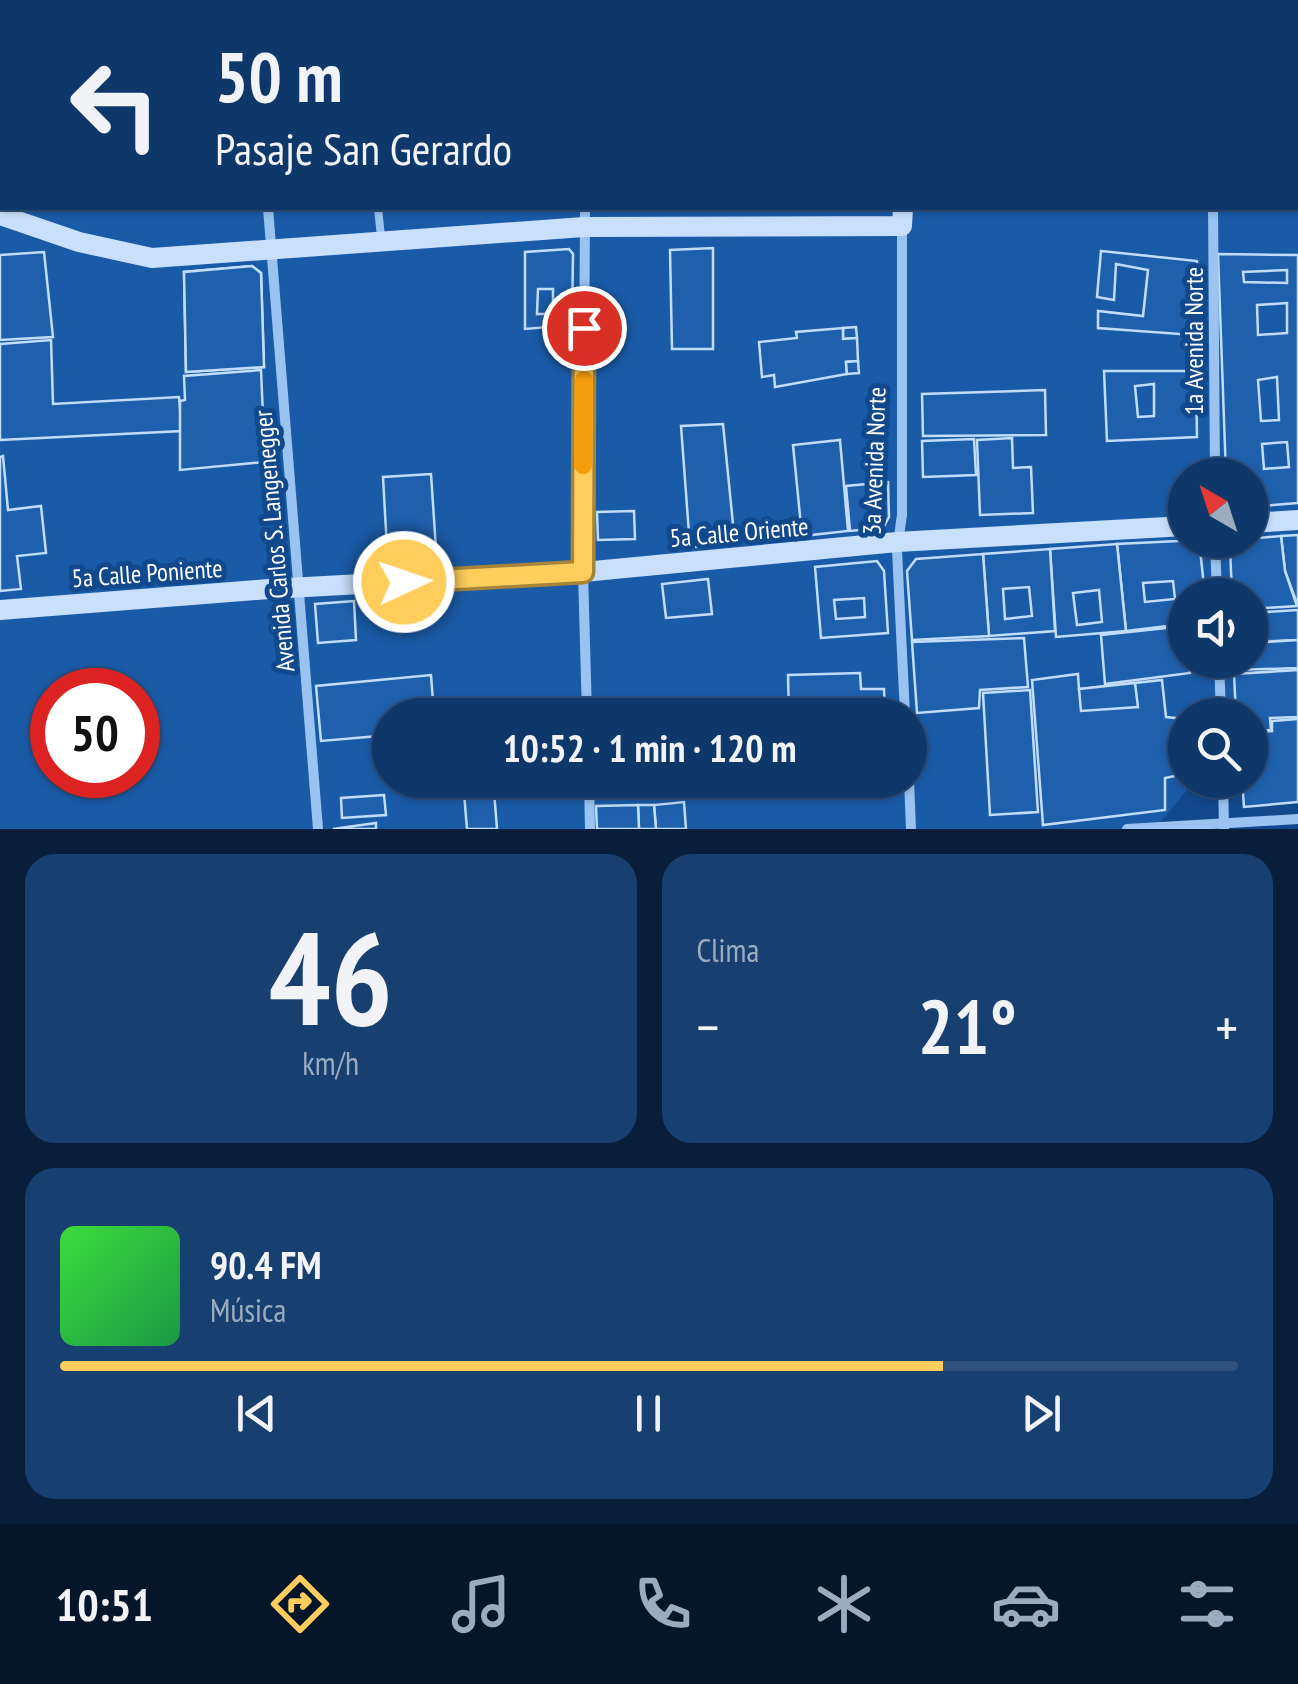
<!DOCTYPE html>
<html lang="es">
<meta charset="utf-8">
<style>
body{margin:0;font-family:"PT Sans Narrow",sans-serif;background:#173f70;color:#f1f3f6;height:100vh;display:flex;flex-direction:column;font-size:38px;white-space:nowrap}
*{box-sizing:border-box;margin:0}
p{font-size:32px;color:#9bacc1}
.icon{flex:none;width:55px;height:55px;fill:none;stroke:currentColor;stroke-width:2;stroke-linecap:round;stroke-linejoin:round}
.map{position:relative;height:829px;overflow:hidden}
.side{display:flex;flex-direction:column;gap:25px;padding:25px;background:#081e3a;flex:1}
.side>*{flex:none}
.hud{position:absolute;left:0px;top:0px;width:1300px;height:210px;box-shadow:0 2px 8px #0004,0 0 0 2px #2e517e;background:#0e376a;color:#f1f3f6;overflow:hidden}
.needle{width:65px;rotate:321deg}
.controls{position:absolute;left:1168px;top:458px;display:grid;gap:20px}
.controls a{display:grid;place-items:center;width:100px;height:100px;border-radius:50%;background:#0e376a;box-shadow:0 2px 8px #0004,0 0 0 2px #2e517e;font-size:50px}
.speed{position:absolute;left:30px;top:668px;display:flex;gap:20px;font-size:50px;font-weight:700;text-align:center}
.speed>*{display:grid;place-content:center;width:130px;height:130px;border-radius:50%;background:#0e376a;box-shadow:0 2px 8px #0004,0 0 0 2px #2e517e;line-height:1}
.speed .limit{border:15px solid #d22;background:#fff;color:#111}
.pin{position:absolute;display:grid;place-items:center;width:85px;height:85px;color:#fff;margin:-42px;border:5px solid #fff;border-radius:50%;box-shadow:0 2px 10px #0007}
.me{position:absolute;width:110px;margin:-55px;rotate:87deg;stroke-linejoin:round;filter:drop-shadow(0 0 8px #0008)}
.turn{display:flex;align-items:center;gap:35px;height:210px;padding:0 50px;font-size:45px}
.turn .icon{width:130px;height:130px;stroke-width:2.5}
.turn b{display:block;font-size:70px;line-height:85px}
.big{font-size:75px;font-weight:700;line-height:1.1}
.side .card{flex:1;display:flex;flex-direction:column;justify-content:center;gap:15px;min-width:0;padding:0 35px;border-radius:30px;background:#173f70}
.side .dial{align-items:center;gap:0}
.dial b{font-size:130px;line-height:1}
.song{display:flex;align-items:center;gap:30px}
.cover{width:120px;height:120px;border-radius:15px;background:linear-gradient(135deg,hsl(120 70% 55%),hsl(140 70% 35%))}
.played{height:10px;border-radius:5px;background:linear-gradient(90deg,#ffcd5b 75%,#2e517e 75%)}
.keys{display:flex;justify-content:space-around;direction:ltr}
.heat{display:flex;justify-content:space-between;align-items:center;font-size:55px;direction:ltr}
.side .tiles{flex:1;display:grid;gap:25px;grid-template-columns:1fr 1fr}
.card:last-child{grid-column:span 2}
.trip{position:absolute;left:372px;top:698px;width:555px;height:100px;border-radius:50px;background:#0e376a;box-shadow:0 2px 8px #0004,0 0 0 2px #2e517e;font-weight:700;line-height:100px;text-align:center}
.tab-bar{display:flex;height:160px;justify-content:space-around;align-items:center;background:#06162a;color:#9bacc1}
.tab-bar .icon{width:70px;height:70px}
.tab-bar .active{color:#ffcd5b}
.tab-bar b{font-size:45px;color:#f1f3f6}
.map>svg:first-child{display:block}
.green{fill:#1a5ba7;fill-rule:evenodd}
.building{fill:#1f60ac;stroke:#c1ddfc;stroke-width:2.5;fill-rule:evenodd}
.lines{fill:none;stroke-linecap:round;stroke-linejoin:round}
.service{stroke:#9ac3f1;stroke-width:8}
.minor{stroke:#9ac3f1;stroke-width:10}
.secondary{stroke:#c9e0fc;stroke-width:20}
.route-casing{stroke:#a6853b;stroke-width:25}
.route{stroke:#ffcd5b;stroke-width:18}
.slow{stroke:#f59e0b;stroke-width:18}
.labels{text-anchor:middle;stroke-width:10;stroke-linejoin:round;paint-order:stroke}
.street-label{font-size:25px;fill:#fff;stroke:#12498d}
</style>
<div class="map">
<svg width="1298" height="829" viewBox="0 0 1298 829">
<rect width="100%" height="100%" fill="#12498d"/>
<path class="green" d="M0,0H1298V654L1248,715H1185V780H1195L1155,829H0ZM2,2H1298V208H2ZM1185,475H1250V540H1185ZM1185,595H1250V660H1185ZM52,690H138V775H52ZM390,715H910V780H390Z"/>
<g class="building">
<rect x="1016" y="0" width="41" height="2"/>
<rect x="1061" y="0" width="39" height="2"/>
<rect x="1146" y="0" width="52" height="2"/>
<polygon points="713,248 713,349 672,349 670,250"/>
<path d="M569,249L573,254L572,325L525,329V252ZM538,289H553V314H537Z"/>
<polygon points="1101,251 1197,261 1193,335 1098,328 1098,311 1143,316 1148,270 1116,264 1114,300 1097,297"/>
<polygon points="44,252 53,337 0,340 0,255"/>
<path d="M1218,254L1298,255V503L1250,507V475H1226ZM1287,270V283L1244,282L1243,272ZM1287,303V333L1258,335L1257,305ZM1277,377L1279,420L1261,421L1258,380ZM1287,442L1289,467L1264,469L1262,444Z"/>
<polygon points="252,266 261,273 264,367 186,372 184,272"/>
<polygon points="252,266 261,273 264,367 186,372 184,272"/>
<polygon points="856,327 857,338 843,339 843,328"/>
<polygon points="843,328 843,339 857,338 858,361 846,362 847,374 775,387 774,375 762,377 759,342 797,338 796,332"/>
<polygon points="51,340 53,404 179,397 182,431 0,440 0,344"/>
<polygon points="858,361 859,373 847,374 846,362"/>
<polygon points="261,370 265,462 180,470 180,401 185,400 184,376"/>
<path d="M1104,371H1196L1197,437L1107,441ZM1154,384V416L1138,417L1135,386Z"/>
<polygon points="1045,390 1046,435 923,436 922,394"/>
<polygon points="723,424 735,544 690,547 681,426"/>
<polygon points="1012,438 1013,468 1031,467 1033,513 980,515 977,440"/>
<polygon points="974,439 976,475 923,477 922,441"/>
<polygon points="840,440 848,531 802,536 793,445"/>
<polygon points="3,456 8,510 41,506 46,553 17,556 21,589 0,591 0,457"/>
<polygon points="431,474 437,564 388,567 383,477"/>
<polygon points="888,482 889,517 883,528 850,531 846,486"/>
<polygon points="634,511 635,539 598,540 597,512"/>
<polygon points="1298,535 1298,606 1285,571 1281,536"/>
<polygon points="1281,536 1285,571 1297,606 1250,609 1250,595 1232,595 1230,547 1237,540"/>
<path d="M1199,540L1205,595H1185V604L1174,605L1176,625L1126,631L1117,544ZM1173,581L1175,599L1145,602L1143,583Z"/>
<path d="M1117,544L1126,631L1056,637L1050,549ZM1099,590L1102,622L1077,625L1073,593Z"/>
<path d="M1050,549L1055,631L989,636L983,554ZM1029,587L1032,616L1005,619L1003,589Z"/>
<polygon points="983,554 989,636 912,640 907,571 916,559"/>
<path d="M877,561L884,571L888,633L821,638L815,567ZM864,598L865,617L836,619L834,600Z"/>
<polygon points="708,579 712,614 666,618 662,584"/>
<polygon points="354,601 356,640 318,643 315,604"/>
<polygon points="1298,610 1298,640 1250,642 1250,613"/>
<polygon points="1185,626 1185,660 1189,660 1190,673 1105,684 1101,635"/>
<polygon points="1024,638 1028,687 980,690 979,708 917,713 912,642"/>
<polygon points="1298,640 1298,668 1235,670 1234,660 1250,660 1250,643"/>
<polygon points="1298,670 1298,717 1270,718 1271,730 1250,732 1250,715 1236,715 1234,674"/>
<polygon points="860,673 861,689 884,689 885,715 789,715 788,675"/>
<polygon points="1078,674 1079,689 1162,680 1166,717 1185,719 1185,774 1165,778 1165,810 1043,825 1032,680"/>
<polygon points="431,675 434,715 390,715 390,735 321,741 316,686"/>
<polygon points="1135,683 1138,707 1081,711 1079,689"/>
<polygon points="1030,690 1038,812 990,815 983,693"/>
<polygon points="1298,719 1298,802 1244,807 1242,780 1250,780 1250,733 1272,731 1272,721"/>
<polygon points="604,780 648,780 604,783"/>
<polygon points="494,791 497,829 467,829 464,793"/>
<polygon points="384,795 386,815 342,818 341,798"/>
<polygon points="684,802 686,829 656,829 654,805"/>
<polygon points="638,805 654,805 656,829 639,829"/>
<polygon points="638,805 639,829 597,829 596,806"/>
<polygon points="376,823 376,829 333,829"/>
</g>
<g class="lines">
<polyline class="service" points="378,208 381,237"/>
<g class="minor">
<polyline points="262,0 262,2"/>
<polyline points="908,0 908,2"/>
<polyline points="1209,0 1209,2"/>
<polyline points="590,2 590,0"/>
<polyline points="268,208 318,829"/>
<polyline points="585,208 583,572 587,715"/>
<polyline points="1213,208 1215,475"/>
<polyline points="902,226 902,515 897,550 905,715"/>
<polyline points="1215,540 1217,595"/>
<polyline points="1219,660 1221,715"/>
<polyline points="589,780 590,829"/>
<polyline points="909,780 911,829"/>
<polyline points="1223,780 1224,828"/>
<polyline points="1127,829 1298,819"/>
</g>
<g class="secondary">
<polyline points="0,215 79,242 152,258 584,227 902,226 903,208"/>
<polyline points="1250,523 1298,520"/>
<polyline points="0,610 269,589 583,572 897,542 1185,526"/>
</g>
</g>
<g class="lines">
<defs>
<polyline id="route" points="404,582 583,572 584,328"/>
</defs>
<use href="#route" class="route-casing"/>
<use href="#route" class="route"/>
<polyline class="slow" points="583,465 584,380"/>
</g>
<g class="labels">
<g class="street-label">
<text transform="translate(1194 341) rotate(-90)" y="9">1a Avenida Norte</text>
<text transform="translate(874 461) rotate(-88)" y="9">3a Avenida Norte</text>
<text transform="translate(739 532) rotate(-5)" y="9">5a Calle Oriente</text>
<text transform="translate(274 541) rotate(-95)" y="9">Avenida Carlos S. Langenegger</text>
<text transform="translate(147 573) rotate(-4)" y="9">5a Calle Poniente</text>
</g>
</g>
</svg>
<div class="controls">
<a><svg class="needle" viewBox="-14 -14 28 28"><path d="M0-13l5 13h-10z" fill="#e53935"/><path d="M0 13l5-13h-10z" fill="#9bacc1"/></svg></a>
<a><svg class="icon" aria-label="sound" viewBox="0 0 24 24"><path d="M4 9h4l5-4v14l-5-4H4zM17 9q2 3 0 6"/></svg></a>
<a><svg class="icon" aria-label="search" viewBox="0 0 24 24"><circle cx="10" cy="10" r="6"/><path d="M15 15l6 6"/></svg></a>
</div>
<div class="speed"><div class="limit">50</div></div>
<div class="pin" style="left:584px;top:328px;background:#d93025"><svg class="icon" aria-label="arrive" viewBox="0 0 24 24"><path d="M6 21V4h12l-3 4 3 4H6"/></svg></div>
<svg class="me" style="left:404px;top:582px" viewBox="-20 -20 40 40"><circle r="17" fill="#ffcd5b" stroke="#fff" stroke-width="3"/><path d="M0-11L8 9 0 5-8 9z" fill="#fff"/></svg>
<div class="trip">10:52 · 1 min · 120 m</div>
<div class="hud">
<div class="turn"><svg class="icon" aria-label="left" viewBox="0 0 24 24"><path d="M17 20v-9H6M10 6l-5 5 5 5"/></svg><div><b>50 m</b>Pasaje San Gerardo</div></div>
</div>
</div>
<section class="side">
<div class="tiles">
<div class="card dial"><b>46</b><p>km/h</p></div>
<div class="card"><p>Clima</p>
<div class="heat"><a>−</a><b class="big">21°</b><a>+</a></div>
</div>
<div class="card">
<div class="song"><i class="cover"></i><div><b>90.4 FM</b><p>Música</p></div></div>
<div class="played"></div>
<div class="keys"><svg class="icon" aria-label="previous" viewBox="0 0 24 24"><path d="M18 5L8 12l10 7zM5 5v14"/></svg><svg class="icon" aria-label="pause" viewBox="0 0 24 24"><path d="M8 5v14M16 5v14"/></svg><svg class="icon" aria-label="next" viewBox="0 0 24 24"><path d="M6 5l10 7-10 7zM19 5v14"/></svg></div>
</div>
</div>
</section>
<nav class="tab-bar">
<b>10:51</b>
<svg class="icon active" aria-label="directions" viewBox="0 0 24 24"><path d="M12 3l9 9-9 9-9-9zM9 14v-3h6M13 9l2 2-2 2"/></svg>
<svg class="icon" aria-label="music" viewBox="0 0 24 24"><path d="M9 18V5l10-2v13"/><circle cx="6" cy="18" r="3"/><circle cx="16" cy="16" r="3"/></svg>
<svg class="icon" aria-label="phone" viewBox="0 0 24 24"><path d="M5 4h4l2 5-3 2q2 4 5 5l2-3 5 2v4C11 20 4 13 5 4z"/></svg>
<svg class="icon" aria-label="climate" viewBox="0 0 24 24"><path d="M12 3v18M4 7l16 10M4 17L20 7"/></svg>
<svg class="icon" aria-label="car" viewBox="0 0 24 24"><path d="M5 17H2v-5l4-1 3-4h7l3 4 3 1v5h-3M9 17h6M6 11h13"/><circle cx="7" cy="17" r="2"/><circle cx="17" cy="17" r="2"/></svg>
<svg class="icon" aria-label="filters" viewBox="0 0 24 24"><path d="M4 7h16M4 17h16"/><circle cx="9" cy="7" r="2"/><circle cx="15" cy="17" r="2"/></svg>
</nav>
